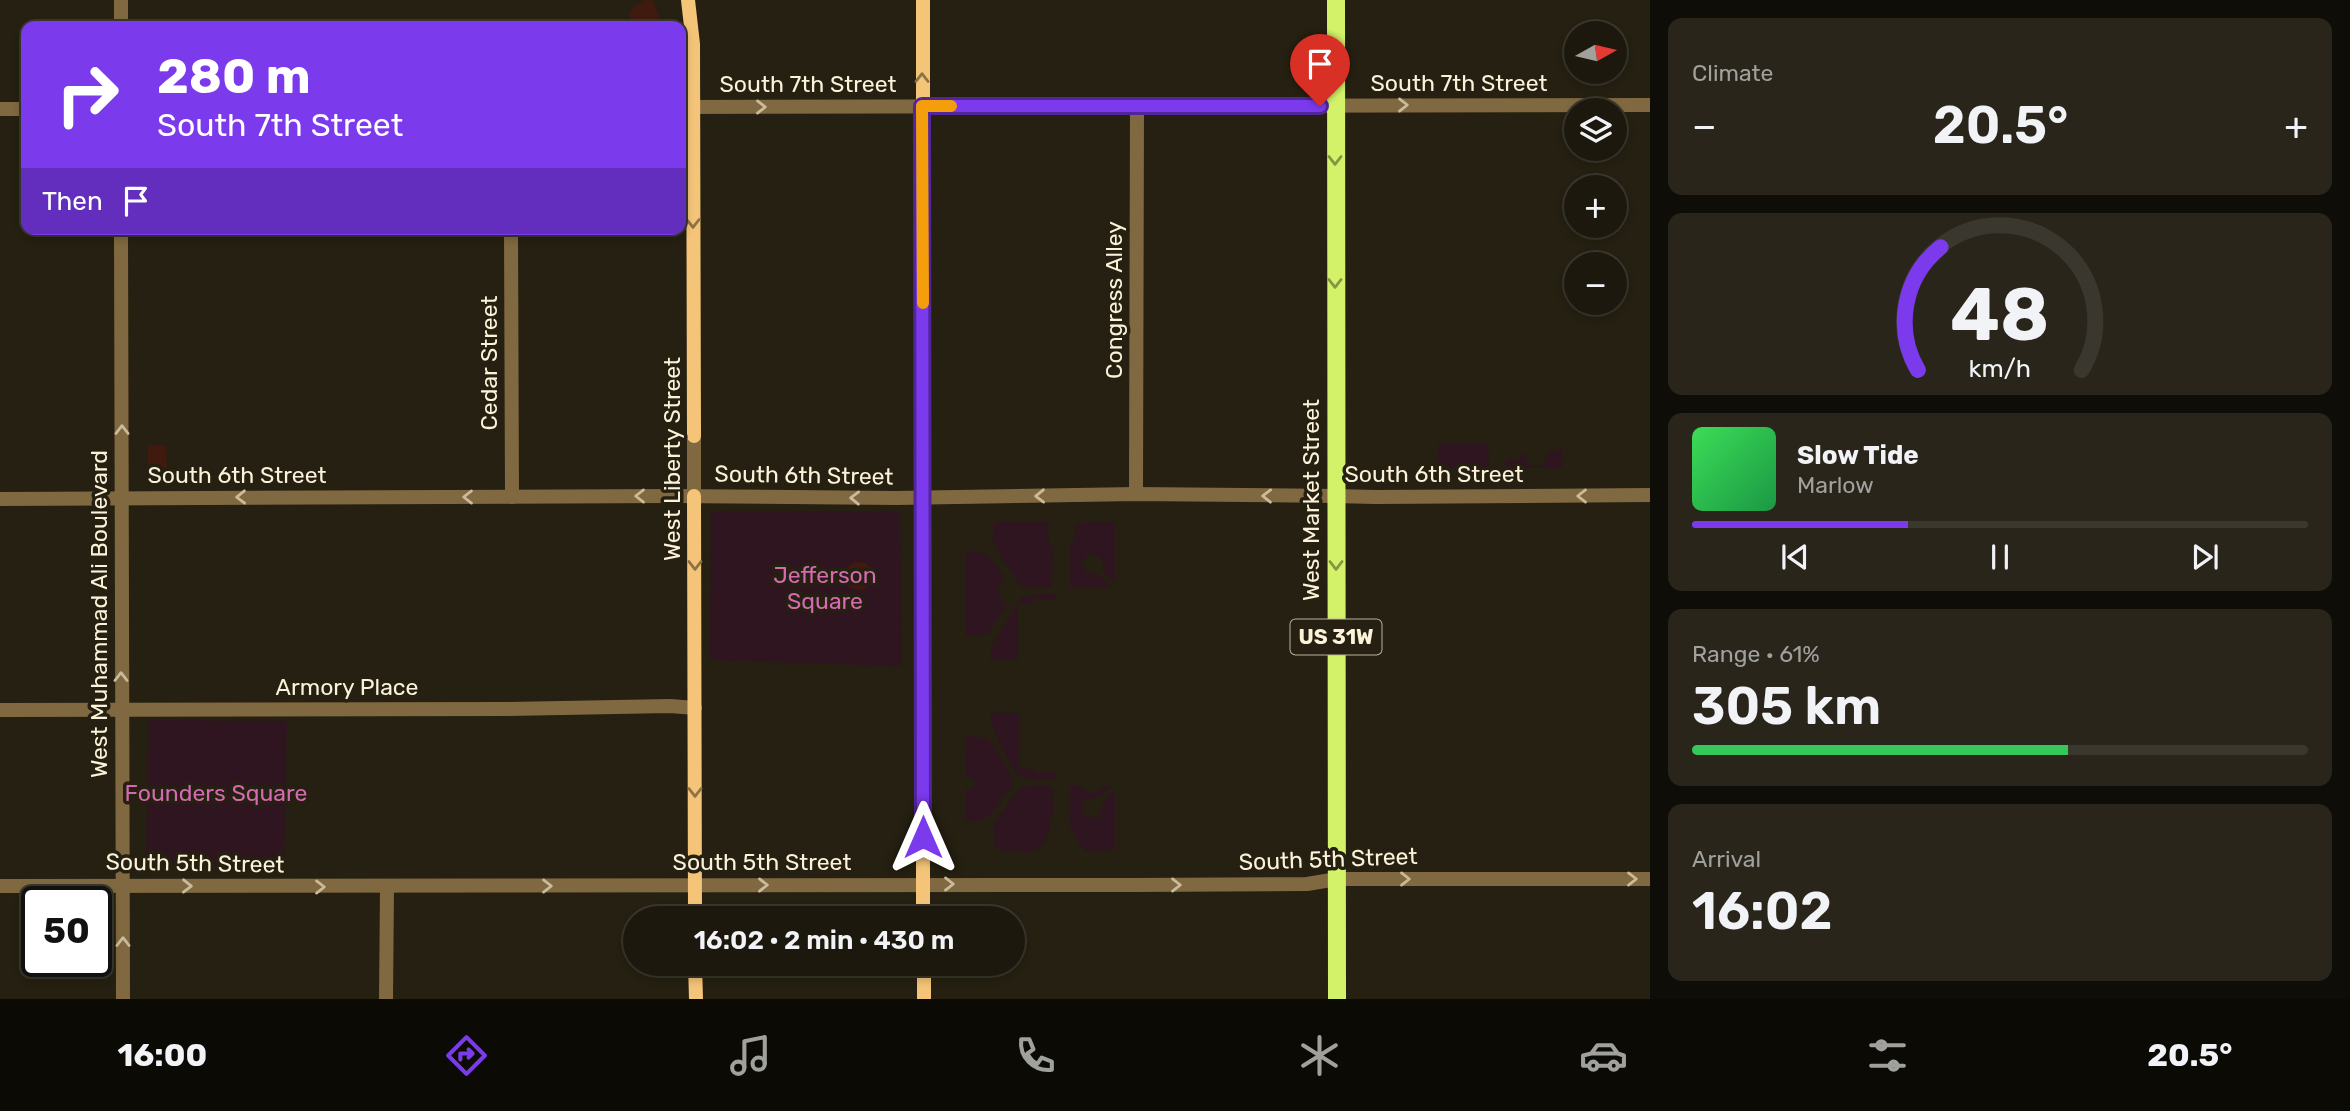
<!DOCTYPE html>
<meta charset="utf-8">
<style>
body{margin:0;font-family:Rubik,sans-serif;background:#29251b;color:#f1f3f6;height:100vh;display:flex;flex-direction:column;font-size:26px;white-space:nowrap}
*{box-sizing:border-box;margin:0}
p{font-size:23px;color:#a0a09d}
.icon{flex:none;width:38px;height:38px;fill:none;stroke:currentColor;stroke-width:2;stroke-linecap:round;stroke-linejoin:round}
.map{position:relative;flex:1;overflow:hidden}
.drawer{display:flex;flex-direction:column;gap:18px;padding:18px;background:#0f0d07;width:700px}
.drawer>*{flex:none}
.banner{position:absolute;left:21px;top:21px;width:665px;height:214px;border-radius:14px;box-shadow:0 4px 10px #0003,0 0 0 2px #3a372e;background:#7c3aed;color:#fff;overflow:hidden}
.needle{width:46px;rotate:82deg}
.controls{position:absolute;left:1564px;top:21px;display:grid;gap:14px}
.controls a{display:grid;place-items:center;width:63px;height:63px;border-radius:50%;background:#1c180d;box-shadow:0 4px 10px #0003,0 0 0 2px #3a372e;font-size:35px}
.speed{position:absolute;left:21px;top:886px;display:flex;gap:14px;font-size:35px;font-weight:700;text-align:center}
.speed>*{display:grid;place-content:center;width:91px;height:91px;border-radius:50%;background:#1c180d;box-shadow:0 4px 10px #0003,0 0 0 2px #3a372e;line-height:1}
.speed .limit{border:4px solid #111;border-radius:10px;background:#fff;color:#111}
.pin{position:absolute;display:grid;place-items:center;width:60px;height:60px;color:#fff;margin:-72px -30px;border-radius:50% 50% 50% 0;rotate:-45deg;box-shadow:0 0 7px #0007}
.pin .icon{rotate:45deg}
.me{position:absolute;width:77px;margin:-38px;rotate:0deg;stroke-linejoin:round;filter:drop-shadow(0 0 5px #0008)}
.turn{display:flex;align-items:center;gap:24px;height:147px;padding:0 21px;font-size:32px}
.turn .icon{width:91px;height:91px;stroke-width:2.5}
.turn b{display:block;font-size:49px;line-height:60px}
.then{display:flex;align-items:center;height:66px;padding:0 21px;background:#0003;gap:14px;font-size:26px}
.big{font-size:52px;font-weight:600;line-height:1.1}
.drawer .card{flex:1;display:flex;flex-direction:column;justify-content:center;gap:10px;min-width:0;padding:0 24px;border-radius:14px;background:#29251b}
.drawer .dial{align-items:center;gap:0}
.dial svg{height:182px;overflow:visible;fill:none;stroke:#3a372e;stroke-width:7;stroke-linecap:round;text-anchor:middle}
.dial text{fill:#f1f3f6;stroke:none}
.song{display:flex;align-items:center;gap:21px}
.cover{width:84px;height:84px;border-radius:10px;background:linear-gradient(135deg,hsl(130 70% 55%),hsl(140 70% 35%))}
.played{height:7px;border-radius:4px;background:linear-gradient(90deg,#7c3aed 35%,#3a372e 35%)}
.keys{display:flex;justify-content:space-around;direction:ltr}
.heat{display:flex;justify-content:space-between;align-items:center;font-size:38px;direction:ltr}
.charge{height:10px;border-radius:5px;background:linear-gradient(90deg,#34c759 61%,#3a372e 0)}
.trip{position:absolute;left:623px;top:906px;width:402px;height:70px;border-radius:35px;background:#1c180d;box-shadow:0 4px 10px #0003,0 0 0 2px #3a372e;font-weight:600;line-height:70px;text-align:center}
.tab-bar{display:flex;height:112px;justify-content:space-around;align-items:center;background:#0b0a05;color:#a0a09d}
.tab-bar .icon{width:49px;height:49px}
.tab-bar .current{color:#7c3aed}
.tab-bar b{font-size:32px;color:#f1f3f6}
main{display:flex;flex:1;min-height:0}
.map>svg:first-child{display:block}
.green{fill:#2f1520}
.water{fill:#411a0f}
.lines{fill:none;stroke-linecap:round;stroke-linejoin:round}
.minor{stroke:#806940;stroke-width:14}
.tertiary{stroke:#806940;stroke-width:14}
.secondary{stroke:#f4c478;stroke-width:14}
.primary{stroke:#d4f269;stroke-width:18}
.oneway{stroke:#8c7244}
.oneway2{stroke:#cabb9c}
.oneway3{stroke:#859441}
.route-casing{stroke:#51269a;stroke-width:18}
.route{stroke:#7c3aed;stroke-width:12}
.slow{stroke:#f59e0b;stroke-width:12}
.labels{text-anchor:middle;stroke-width:7;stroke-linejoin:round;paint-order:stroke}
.shield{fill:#252011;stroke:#bcb39d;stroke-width:2}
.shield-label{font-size:21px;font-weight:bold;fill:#fcf2d9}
.street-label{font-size:23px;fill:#fcf2d9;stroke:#252011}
.park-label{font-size:23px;fill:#d66ab1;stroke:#252011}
</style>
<main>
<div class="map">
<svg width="1650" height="999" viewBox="0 0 1650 999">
<rect width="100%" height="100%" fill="#252011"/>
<g class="green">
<polygon points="1438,444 1488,444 1489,468 1435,468 1438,457"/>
<polygon points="1562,444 1563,467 1506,469 1506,460 1518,460 1523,453 1528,464 1536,467 1543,465 1547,454 1560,448"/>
<polygon points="711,511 900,512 902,666 710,660"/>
<polygon points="994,522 1048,522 1047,535 1053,551 1051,587 1027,588 1021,586 996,549 993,543"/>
<path d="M1115,522V583L1102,570C1105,560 1099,554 1089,554L1082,561L1086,573L1098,574L1111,587H1071L1069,584V550L1075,537V523Z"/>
<polygon points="965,551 985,553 1004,576 998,589 1001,600 1007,605 988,634 965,636"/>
<polygon points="1055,594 1057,600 1034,600 1034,603 1018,603 1018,660 990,660 992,646 1019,600 1028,595"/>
<path d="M990,712L1020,714V768L1036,769V772H1056V778C1047,780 1031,781 1022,777C1009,769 991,728 990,712Z"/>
<polygon points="149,720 287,721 284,866 146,865"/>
<path d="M965,736L986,738L990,741C996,751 1011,770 1012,781C1013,789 990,817 982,820C977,823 971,822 965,822V790L973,788L975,785L974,779L966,777Z"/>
<path d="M1050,786C1057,800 1052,846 1033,851C1023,853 1009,850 999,850L995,847L994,822L1020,789L1030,786Z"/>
<path d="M1071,786H1080L1088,794C1098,794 1101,786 1111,786L1101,797L1085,800L1082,809L1083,814L1091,818L1099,816L1103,803L1115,790V850L1086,851C1067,833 1069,815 1069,790Z"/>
</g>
<g class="water">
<polygon points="645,0 652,0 659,17 655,26 635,26 629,16 632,8"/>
<polygon points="148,445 166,446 167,470 148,470"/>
<circle cx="859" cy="576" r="14"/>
</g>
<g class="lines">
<g class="minor">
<polyline points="511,229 512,497"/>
<polyline points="1136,494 1137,106"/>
<polyline points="1335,496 1375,497"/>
<polyline points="0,710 504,709 670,706 695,708"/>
<polyline points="386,999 387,887"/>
</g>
<g class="tertiary">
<polyline points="121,0 121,26"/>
<polyline points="681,107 1650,105"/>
<polyline points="0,109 26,109"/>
<polyline points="121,229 123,999"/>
<polyline points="694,436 694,496"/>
<polyline points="1375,497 1650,495"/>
<polyline points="0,499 673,496 896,498 1136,494 1335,496"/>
<polyline points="0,886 1135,885 1307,884 1337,879 1650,879"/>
</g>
<g class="secondary">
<polyline points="688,0 693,44 694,436"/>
<polyline points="923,0 923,919"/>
<polyline points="694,496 695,919"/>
<polyline points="695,964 696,999"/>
<polyline points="924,964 924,999"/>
</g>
<polyline class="primary" points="1336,0 1337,999"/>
</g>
<defs><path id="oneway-chevron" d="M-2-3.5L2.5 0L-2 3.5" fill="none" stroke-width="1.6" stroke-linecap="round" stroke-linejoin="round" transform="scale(1.75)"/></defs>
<g class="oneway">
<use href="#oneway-chevron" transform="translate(922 78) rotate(-90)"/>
<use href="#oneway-chevron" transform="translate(693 223) rotate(90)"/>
<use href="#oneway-chevron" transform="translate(695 565) rotate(90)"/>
<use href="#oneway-chevron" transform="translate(695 792) rotate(90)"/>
</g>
<g class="oneway2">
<use href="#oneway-chevron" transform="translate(1403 105)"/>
<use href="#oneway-chevron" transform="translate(761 107)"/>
<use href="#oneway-chevron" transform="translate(122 430) rotate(-90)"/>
<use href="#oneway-chevron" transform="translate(640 496) rotate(180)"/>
<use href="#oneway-chevron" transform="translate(1040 496) rotate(179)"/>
<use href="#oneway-chevron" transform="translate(1267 496) rotate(-179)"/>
<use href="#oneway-chevron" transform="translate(1582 496) rotate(180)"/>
<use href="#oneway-chevron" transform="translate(241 497) rotate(179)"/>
<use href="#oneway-chevron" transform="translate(468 497) rotate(180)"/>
<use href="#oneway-chevron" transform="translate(855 498) rotate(-179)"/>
<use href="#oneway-chevron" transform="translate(121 677) rotate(-90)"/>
<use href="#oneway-chevron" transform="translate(1405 879)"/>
<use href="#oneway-chevron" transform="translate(1632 879)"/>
<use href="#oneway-chevron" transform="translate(949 884)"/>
<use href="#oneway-chevron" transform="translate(763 885)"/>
<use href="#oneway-chevron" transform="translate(1176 885)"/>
<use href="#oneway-chevron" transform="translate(187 886) rotate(1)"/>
<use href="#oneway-chevron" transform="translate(547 886)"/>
<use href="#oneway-chevron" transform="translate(320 887)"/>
<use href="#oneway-chevron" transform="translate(123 942) rotate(-90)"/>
</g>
<g class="oneway3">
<use href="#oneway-chevron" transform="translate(1335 160) rotate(90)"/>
<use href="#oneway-chevron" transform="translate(1335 283) rotate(90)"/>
<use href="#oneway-chevron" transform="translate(1336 565) rotate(90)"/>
</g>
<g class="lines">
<defs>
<polyline id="route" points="923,837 922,106 1320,106"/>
</defs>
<use href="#route" class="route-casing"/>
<use href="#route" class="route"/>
<polyline class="slow" points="923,303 922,106 951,106"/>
</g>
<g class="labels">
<rect class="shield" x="1290.5" y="619.5" width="91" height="35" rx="5"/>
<g class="shield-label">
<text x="1336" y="644">US 31W</text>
</g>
<g class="street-label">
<text x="1459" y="91">South 7th Street</text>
<text x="808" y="92">South 7th Street</text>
<text transform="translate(1114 300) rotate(-90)" y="8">Congress Alley</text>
<text transform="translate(489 363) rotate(-90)" y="8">Cedar Street</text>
<text transform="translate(672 459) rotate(-90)" y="8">West Liberty Street</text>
<text x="1434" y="482">South 6th Street</text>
<text x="237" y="483">South 6th Street</text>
<text transform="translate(804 475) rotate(1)" y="8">South 6th Street</text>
<text transform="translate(1311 500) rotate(-90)" y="8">West Market Street</text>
<text transform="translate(99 614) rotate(-90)" y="8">West Muhammad Ali Boulevard</text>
<text x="347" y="695">Armory Place</text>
<text transform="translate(1328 859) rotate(-2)" y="8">South 5th Street</text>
<text x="762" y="870">South 5th Street</text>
<text transform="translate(195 863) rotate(1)" y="8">South 5th Street</text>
</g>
<g class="park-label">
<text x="825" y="583">Jefferson<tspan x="825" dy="26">Square</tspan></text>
<text x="216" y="801">Founders Square</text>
</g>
</g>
</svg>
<div class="controls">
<a><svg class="needle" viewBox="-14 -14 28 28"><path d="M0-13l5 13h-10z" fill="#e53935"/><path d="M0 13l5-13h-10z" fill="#a0a09d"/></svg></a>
<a><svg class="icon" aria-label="layers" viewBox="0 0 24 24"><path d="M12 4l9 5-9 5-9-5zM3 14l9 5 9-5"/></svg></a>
<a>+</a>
<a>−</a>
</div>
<div class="speed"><div class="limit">50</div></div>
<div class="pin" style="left:1320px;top:106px;background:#d93025"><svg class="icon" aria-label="arrive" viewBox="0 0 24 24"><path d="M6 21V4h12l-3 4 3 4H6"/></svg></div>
<svg class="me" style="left:923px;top:837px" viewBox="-20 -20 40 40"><path d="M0-17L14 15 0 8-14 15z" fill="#7c3aed" stroke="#fff" stroke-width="4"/></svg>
<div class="trip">16:02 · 2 min · 430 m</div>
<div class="banner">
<div class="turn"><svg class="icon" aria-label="right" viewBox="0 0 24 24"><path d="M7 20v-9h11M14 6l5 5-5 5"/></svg><div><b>280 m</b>South 7th Street</div></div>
<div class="then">Then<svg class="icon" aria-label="arrive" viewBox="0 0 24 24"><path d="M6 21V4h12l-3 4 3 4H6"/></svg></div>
</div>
</div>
<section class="drawer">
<div class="card"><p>Climate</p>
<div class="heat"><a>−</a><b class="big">20.5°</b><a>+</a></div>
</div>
<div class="card dial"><svg viewBox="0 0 100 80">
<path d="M14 69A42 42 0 1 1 86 69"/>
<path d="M14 69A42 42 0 0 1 24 15" stroke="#7c3aed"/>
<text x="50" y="56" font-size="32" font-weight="700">48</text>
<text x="50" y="72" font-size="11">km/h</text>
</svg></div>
<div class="card">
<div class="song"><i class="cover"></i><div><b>Slow Tide</b><p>Marlow</p></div></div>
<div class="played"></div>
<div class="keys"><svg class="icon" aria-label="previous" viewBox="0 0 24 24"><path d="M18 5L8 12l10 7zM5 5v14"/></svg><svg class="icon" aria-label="pause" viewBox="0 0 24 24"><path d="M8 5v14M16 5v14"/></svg><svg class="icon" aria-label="next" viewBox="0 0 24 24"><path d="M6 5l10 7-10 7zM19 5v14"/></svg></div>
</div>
<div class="card"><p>Range · 61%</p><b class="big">305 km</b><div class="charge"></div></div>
<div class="card"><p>Arrival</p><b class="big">16:02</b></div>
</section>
</main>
<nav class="tab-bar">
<b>16:00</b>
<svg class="icon current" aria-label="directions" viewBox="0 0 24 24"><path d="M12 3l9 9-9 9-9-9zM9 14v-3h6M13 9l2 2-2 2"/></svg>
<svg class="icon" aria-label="music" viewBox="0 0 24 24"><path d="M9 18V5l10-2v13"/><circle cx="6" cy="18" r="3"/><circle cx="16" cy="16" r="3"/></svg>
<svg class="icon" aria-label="phone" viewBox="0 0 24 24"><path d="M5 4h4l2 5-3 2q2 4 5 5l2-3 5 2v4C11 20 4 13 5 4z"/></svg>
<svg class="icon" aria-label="climate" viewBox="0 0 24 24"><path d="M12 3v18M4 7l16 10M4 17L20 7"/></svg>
<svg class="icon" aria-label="car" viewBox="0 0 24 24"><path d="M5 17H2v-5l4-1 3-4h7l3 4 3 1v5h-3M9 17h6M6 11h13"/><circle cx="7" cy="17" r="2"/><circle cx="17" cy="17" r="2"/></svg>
<svg class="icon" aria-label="filters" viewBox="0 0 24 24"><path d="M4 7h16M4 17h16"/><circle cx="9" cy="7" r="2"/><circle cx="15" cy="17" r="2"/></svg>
<b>20.5°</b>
</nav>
